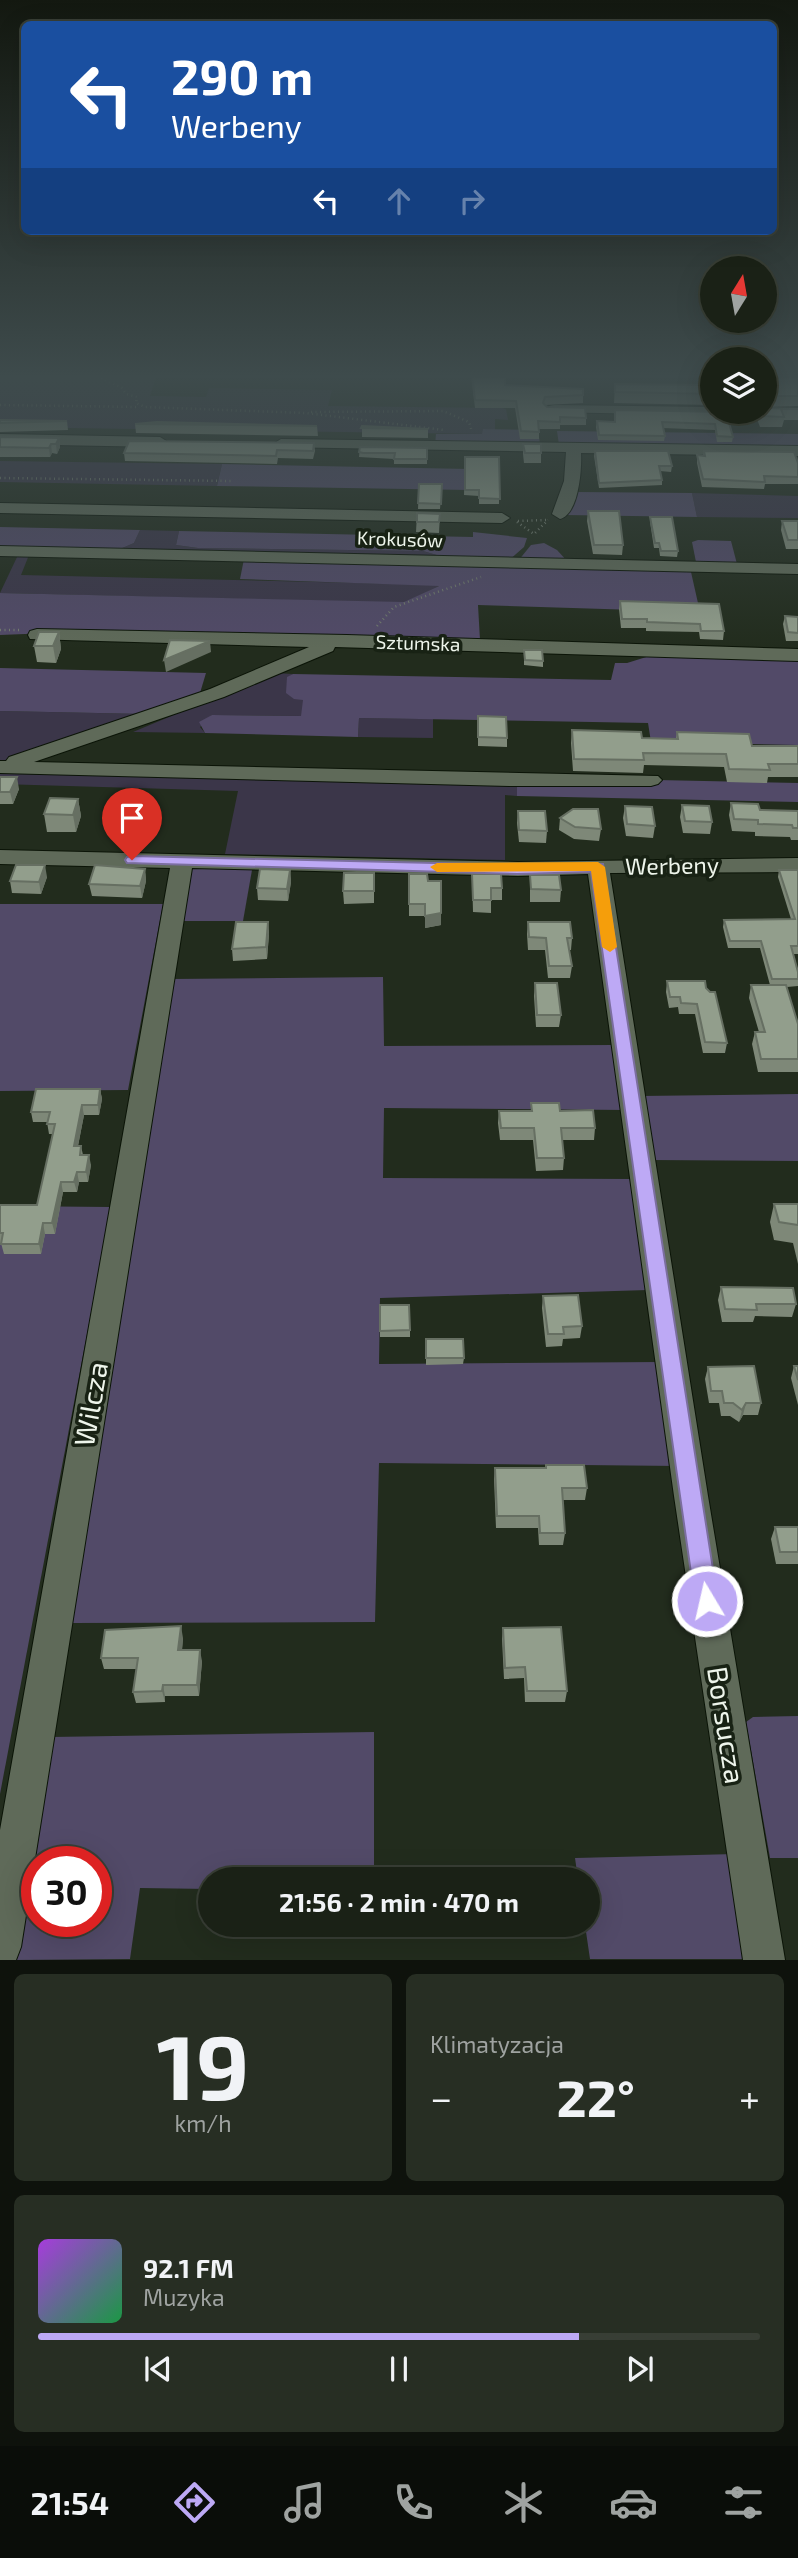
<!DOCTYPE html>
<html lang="pl">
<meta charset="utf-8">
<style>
body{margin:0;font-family:"Exo 2",sans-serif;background:#272e23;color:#f1f3f6;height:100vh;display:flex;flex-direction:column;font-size:26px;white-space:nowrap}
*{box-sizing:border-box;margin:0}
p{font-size:23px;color:#9fa3a1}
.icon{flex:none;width:38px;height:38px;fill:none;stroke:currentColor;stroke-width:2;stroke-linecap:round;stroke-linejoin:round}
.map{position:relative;height:1960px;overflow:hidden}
.sheet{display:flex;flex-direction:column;gap:14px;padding:14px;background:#0e120c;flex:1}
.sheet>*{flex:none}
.top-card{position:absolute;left:21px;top:21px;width:756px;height:214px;border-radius:10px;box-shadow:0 7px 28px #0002,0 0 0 2px #383e35;background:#1a4fa0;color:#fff;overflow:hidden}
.needle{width:46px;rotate:11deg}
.buttons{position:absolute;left:700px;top:256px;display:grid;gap:14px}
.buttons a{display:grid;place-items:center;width:77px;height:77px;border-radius:50%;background:#1a2116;box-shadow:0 7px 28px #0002,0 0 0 2px #383e35;font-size:35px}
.speed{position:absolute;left:21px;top:1846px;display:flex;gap:14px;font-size:35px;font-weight:700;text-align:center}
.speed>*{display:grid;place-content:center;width:91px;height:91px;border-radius:50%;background:#1a2116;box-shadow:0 7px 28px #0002,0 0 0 2px #383e35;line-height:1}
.speed .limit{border:10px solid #d22;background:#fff;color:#111}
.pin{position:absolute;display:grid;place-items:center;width:60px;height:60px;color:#fff;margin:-72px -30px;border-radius:50% 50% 50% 0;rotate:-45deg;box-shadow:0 0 7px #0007}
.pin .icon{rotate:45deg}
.me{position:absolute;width:77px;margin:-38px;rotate:351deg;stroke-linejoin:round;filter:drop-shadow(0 0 5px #0008)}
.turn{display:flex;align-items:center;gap:24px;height:147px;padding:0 35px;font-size:32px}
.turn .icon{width:91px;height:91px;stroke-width:2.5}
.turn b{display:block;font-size:49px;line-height:60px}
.lanes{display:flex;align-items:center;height:66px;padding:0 35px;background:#0003;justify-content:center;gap:35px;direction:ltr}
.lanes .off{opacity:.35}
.big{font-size:52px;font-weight:700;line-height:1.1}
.sheet .tile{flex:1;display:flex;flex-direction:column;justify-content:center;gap:10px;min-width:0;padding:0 24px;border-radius:10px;background:#272e23}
.sheet .dial{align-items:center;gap:0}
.dial b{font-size:91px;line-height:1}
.song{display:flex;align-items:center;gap:21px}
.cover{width:84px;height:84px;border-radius:10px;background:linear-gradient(135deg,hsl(280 70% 55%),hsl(140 70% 35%))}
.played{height:7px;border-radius:4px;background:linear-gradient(90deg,#bda9f5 75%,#383e35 75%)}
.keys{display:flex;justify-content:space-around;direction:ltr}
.heat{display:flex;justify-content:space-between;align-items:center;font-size:38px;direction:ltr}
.sheet .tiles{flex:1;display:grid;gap:14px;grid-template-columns:1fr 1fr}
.tile:last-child{grid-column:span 2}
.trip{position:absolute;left:198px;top:1867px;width:402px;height:70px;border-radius:35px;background:#1a2116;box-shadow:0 7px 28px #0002,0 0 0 2px #383e35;font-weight:700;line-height:70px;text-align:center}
.tab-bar{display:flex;height:112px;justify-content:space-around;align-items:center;background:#0a0d09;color:#9fa3a1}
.tab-bar .icon{width:49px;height:49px}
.tab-bar .active{color:#bda9f5}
.tab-bar b{font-size:32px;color:#f1f3f6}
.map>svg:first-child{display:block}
.green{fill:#3b3649}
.forest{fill:#524a68;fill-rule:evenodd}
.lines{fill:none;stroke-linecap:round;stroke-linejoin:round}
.minor-casing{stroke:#0b1407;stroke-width:2}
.path{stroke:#747d70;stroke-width:2.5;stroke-dasharray:1 3.5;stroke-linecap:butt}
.minor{fill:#5f6a59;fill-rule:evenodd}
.wall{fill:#7e8878}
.shaded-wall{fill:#666f62}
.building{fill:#929e8c;stroke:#666f62;stroke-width:2}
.route{fill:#bda9f5;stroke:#7b6e9f;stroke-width:2}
.slow{fill:#f59e0b}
.labels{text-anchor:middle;stroke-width:7;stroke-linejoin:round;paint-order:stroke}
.far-street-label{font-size:19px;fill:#eef5eb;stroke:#182214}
.street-label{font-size:23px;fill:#eef5eb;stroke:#182214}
.near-street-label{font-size:28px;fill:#eef5eb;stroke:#182214}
</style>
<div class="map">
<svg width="798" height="1960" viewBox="0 0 798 1960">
<rect width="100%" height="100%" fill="#222c1d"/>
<g class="green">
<polygon points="0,374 157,374 150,396 206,397 209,388 332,390 328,406 502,408 506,409 508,420 495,419 495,430 484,429 483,434 0,427"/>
<polygon points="0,461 222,464 217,486 0,482"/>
<polygon points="692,493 798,496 798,518 697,517"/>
<polygon points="140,530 179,531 176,545 198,548 423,551 440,556 443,559 113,552 134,543"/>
<polygon points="18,555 29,555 21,575 441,585 404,603 0,593"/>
<polygon points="274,673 293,674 287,678 304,699 302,716 212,715 200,727 205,733 133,732"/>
<polygon points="0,711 146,714 0,762"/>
<polygon points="359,718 433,719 433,738 358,737"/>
<polygon points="12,770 553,781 554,787 517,786 517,796 505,795 505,860 225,854 238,791 0,784 0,773"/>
</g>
<g class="forest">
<polygon points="483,429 538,430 540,444 435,445 436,434 482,434"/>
<polygon points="557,431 798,434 798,449 559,445"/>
<polygon points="222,464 469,469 469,490 217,486"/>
<polygon points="577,492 692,493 697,517 566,515"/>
<polygon points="0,527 140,530 134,543 113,552 0,549"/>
<polygon points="179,531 473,537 473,532 527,538 524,547 508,561 443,559 440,556 423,551 198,548 176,545"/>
<polygon points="698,540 731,541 737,564 696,562 692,542"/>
<polygon points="544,543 557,550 568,562 518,561 531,545"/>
<polygon points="244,559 691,572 700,612 478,605 480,640 50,633 0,635 0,593 404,602 439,586 240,579"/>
<polygon points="656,654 798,659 798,745 651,742 648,723 359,718 358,737 205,733 199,722 212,715 301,716 303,700 294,699 286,693 287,677 293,674 611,680 615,663 627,663"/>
<polygon points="0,668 206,673 200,693 146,714 0,711"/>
<polygon points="657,780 798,783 798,802 517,796 517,786 553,787 553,781"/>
<polygon points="187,868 252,870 243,921 179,921"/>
<polygon points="0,904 163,904 128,1090 0,1091"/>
<polygon points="383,977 384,1046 614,1045 627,1110 384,1108 383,1178 634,1179 648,1290 380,1298 379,1364 661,1362 679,1466 379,1463 375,1622 69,1623 172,979"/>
<polygon points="798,1094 798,1161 650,1160 640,1096"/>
<polygon points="0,1206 111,1207 0,1794"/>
<polygon points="798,1716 798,1858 770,1858 746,1722 753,1717"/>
<path d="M374,1732V1879L210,1880V1889L140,1888L130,1959L14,1960L51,1737ZM37,1862H96V1922H37Z"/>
<polygon points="735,1854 751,1959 590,1959 585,1925 588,1925 588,1880 578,1879 575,1858"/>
</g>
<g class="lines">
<defs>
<g id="minor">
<polygon points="554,405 712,407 712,411 798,409 798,417 549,412 547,409 549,406"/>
<polygon points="0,434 160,437 168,442 160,447 0,444"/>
<path d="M281,439L798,446V456L581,453C582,469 579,514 560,519L552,514L564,481L566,452L276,447L273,444Z"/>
<polygon points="0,503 502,513 510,518 502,523 0,513"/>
<polygon points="0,546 798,564 798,574 0,556"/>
<polygon points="37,629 347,635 798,649 798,661 335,647 333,651 224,697 34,762 658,776 662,780 658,784 651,786 509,786 0,773 0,761 6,761 9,757 210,689 309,647 30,639 28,635 30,631"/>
<polygon points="0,850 518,862 798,858 798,872 610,873 708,1496 785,1960 743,1960 674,1496 588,874 518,876 192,868 21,1947 16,1960 0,1960 0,1830 170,868 0,864"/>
</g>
</defs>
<use href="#minor" class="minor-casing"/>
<g class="path">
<polyline points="93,374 122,388 126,394 137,397 136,403 145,407 306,413 444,430"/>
<polyline points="0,405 139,407"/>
<polyline points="311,412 443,411 469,422 472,432"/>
<polyline points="0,478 234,481"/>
<polyline points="518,521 546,520"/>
<polyline points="517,522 534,534 548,520"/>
<polyline points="377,626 394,607 481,577"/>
<polyline points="0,630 22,630"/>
</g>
<use href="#minor" class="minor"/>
</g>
<g class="wall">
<polygon points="471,374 505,374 505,385 583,395 583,403 545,405 547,407 586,418 586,425 560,425 560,429 539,429 539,439 520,439 515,408 475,408"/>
<polygon points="705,374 712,374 712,405 614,403 615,384 707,385"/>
<polygon points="765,374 798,374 798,406 765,407 765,389 767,390 765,383"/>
<polygon points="765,408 798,409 798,420 784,420 782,427 760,427 757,419 758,411 765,411"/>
<polygon points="615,410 726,412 733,437 732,442 717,442 715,430 663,428 665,436 664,441 598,440 596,427 597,421 614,422"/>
<polygon points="0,420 67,421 68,430 0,432"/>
<polygon points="135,424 317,426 318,436 136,433"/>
<polygon points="362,426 428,429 428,438 362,437"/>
<polygon points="0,437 59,438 60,447 57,454 52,453 50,457 0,457"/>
<polygon points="314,443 315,451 313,459 278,458 277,464 125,461 124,453"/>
<polygon points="523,444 541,453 541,463 524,463 523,454"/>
<polygon points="360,447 427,448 427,464 394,464 394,459 359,457"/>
<polygon points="595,451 672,466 671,472 660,471 662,480 662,485 599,488 594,456"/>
<polygon points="704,451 798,463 798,484 765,484 764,489 702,487 697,463 697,455 703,456"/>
<polygon points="465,457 499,457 499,504 479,504 479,496 464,495"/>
<polygon points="419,484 442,484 440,509 418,509"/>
<polygon points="588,511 623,545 622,555 593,554 587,521"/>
<polygon points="417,513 440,514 439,533 416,532"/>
<polygon points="650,517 678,551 677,557 660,556 659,548 654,548 650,522"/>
<polygon points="782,521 798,521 798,549 786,549 781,530"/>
<polygon points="620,601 724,631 723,640 700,639 699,632 646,631 646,628 621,628 619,609"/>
<polygon points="785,616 798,617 798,641 786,641 783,624"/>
<polygon points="59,632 61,649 56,663 37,662 34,646"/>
<polygon points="524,650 543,661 543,667 524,665"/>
<polygon points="478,716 507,738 507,747 478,746"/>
<polygon points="572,730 642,738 676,739 677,732 752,746 798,746 798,777 768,777 767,783 727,782 724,767 644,765 643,773 573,771 571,743"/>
<polygon points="0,777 19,789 13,804 0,804"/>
<polygon points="78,799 81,816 76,832 47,832 44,814"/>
<polygon points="731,803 760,810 798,811 798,840 791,840 790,837 755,836 755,832 732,831 729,815"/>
<polygon points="682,805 712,822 710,834 683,833 680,817"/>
<polygon points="625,806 655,826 653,838 626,836 623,818"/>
<polygon points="518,811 547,831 546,843 519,842 517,823"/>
<polygon points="560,818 601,829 599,841 574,839 559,830"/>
<polygon points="145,869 146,881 142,898 92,896 89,884"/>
<polygon points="290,870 291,882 288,901 258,900 257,888"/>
<polygon points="779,870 798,870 798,954 793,954 798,972 798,986 787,987 798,1024 798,1072 758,1072 752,1044 755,1032 759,1032 749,998 751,985 770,985 760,948 728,948 723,927 724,920 791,919 778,877"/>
<polygon points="374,873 374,903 344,904 343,891"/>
<polygon points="409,874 428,881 441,925 425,928 425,916 409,916"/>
<polygon points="472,874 502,888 502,900 491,900 491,913 473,912"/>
<polygon points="530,875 561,890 560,902 530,902"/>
<polygon points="47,877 41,894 12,893 10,881"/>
<polygon points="268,922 269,934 267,959 233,961 232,949"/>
<polygon points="528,922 572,938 571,950 569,950 572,966 570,978 548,978 545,950 528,950 527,934"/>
<polygon points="667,981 706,988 727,1043 725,1053 703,1053 695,1014 679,1014 678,1007 669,1008 666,992"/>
<polygon points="535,983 561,1015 559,1027 536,1027 534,996"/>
<polygon points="100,1089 102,1099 99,1115 84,1115 78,1146 81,1146 83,1155 91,1165 88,1182 79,1182 77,1192 63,1192 55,1234 45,1234 41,1254 4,1254 1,1243 0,1243 0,1205 37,1205 53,1134 49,1134 47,1122 33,1122 31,1112"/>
<polygon points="531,1103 560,1111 595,1128 594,1140 562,1140 564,1158 563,1170 536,1171 533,1140 500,1140 498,1123 499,1111 531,1111"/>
<polygon points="774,1204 798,1204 798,1264 793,1243 774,1240 770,1222"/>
<polygon points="721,1287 796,1304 792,1317 755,1316 753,1322 722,1322 718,1300"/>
<polygon points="543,1296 582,1326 580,1338 563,1339 562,1346 546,1347 542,1308"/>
<polygon points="380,1305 410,1330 410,1337 380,1337"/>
<polygon points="426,1339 464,1358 463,1364 426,1365"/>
<polygon points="794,1366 798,1366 798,1405 791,1378"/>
<polygon points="708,1367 761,1403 758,1415 743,1415 739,1422 730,1416 721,1416 719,1403 709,1403 705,1379"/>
<polygon points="495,1468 587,1488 585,1500 563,1500 565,1533 563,1545 539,1545 538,1528 496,1528 494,1479"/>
<polygon points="775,1527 798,1527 798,1564 776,1564 771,1539"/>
<polygon points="503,1628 567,1691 565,1702 525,1702 524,1678 504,1679 502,1639"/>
<polygon points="183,1638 182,1650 202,1661 199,1696 165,1696 165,1702 136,1703 133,1692 136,1669 104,1669 101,1658"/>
</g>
<g class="shaded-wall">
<polygon points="59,438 60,447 57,454 56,444"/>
<polygon points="51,444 52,453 50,457 49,448"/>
<polygon points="59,632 61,649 56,663 53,646"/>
<polygon points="210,641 211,652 166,672 164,660"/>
<polygon points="17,777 19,789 13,804 10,792"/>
<polygon points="78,799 81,816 76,832 73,815"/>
<polygon points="45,865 47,877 41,894 39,882"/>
<polygon points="145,869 146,881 142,898 140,886"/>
<polygon points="290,870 291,882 288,901 287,889"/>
<polygon points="441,913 441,925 425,928 425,916"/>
<polygon points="268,922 269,934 267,959 266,947"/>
<polygon points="100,1089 102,1099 99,1115 98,1105"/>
<polygon points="82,1105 84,1115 76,1156 74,1146"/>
<polygon points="89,1155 91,1165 88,1182 86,1172"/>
<polygon points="77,1172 79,1182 77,1192 74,1182"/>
<polygon points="61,1182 63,1192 55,1234 52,1223"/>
<polygon points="43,1223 45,1234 41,1254 39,1244"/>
<polygon points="746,1403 743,1415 739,1422 742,1410"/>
<polygon points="181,1626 183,1638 181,1661 178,1650"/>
<polygon points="200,1650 202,1661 199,1696 197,1685"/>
<polygon points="163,1685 165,1696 165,1702 162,1691"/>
</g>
<g class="building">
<polygon points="472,374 505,374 505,385 583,389 583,395 545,397 543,403 547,407 585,408 586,418 560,417 560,422 538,421 539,432 521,431 516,401 475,400"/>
<polygon points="708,374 712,374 712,394 615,392 615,384 711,385"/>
<polygon points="767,374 798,374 798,396 765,396 765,389 773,390"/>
<polygon points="765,408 798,409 781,409 784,417 762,416 760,411 765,411"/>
<polygon points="615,410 726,412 733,437 717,436 715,424 662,422 665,436 599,435 597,421 615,422"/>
<polygon points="0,420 67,421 0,423"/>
<polygon points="157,422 317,426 135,424"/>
<polygon points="362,426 428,429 361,428"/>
<polygon points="0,437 59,438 56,444 51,444 49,448 0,447"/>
<polygon points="129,441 314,443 313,451 277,450 276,456 124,453"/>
<polygon points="523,444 541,444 541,453 525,453"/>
<polygon points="360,447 427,448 427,459 394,459 395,453 363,453 359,452"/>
<polygon points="595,451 668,451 672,466 659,466 662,480 599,483"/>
<polygon points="704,451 794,452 798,463 798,477 764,476 765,482 703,479 697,455 705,456"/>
<polygon points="465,457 499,457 500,499 479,498 479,490 465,490"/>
<polygon points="419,484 442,484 441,504 418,503"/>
<polygon points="588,511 619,511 623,545 594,545"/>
<polygon points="417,513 440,514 439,522 417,522"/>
<polygon points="650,517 672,517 678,551 661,551 659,543 655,543"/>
<polygon points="782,521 798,521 798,540 788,540"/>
<polygon points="620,601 719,604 724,631 701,631 700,624 647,622 647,619 622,619"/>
<polygon points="785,616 798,617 798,633 788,632"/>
<polygon points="39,632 59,632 53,646 34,646"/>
<polygon points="170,640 210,641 164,660"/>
<polygon points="524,650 542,650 543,661 525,660"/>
<polygon points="478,716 506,717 507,738 478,737"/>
<polygon points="572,730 641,732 642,738 678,739 677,732 749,734 752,746 798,746 798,764 768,764 770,770 729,769 726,754 643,753 644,760 574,759"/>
<polygon points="0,777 17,777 10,792 0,792"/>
<polygon points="50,798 78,799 73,815 44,814"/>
<polygon points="731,803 758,804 760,810 798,811 798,828 793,828 792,825 758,824 758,820 734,819"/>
<polygon points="682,805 709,806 712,822 685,821"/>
<polygon points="625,806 652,807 655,826 627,824"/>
<polygon points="573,809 598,809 601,829 575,827 560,818"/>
<polygon points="518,811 545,811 547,831 519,830"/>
<polygon points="16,865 45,865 39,882 10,881"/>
<polygon points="95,865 145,869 140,886 89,884"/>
<polygon points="260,869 290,870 287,889 257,888"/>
<polygon points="779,870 798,870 798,946 791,946 798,972 798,979 772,979 761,941 730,941 724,920 795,919"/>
<polygon points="344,873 374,873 374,891 343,891"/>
<polygon points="409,874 427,874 428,881 441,881 441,913 425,916 425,904 409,904"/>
<polygon points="472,874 501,874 502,888 491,888 491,900 473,900"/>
<polygon points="530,875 559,875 561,890 531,889"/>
<polygon points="236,922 268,922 266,947 232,949"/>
<polygon points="528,922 570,922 572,938 567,938 572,966 549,966 546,938 529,937"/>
<polygon points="667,981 705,981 706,988 710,992 715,992 727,1043 705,1042 697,1004 681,1003 680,997 670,997"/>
<polygon points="535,983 557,983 561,1015 537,1015"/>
<polygon points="751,985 786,985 798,1024 798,1059 761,1059 755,1032 765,1032"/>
<polygon points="36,1089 100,1089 98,1105 82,1105 74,1146 81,1146 80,1155 89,1155 86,1172 77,1172 74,1182 61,1182 52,1223 43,1223 39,1244 1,1244 3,1233 0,1233 0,1205 37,1205 55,1124 47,1124 50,1112 31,1112"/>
<polygon points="531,1103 559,1103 560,1111 593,1110 595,1128 561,1128 564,1158 537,1158 534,1128 501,1128 499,1111 532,1111"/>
<polygon points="774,1204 798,1204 798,1226 798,1225 779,1222"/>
<polygon points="721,1287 793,1288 796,1304 756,1304 757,1310 725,1309"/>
<polygon points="578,1295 582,1326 563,1327 564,1334 548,1334 543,1296"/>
<polygon points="380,1305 409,1305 410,1330 380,1331"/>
<polygon points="426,1339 463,1339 464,1358 426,1358"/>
<polygon points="754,1366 761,1403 746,1403 742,1410 733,1403 724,1403 722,1391 711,1391 708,1367"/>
<polygon points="794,1366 798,1366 798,1380"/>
<polygon points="546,1465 584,1465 587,1488 562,1488 565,1533 540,1533 539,1516 497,1516 495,1468 546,1468"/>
<polygon points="775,1527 798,1527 798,1552 780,1552"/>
<polygon points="181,1626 178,1650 200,1650 197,1685 163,1685 162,1691 133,1692 138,1658 101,1658 105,1630"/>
<polygon points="561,1627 567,1691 527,1691 525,1667 505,1668 503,1628"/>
</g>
<linearGradient id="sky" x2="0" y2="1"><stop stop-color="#131810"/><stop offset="0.58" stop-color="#3e4b4c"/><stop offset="1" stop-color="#3e4b4c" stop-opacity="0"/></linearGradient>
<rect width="798" height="649" fill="url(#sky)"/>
<polygon class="route" points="132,856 517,865 603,864 718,1601 715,1608 707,1612 699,1608 695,1601 591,872 517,874 127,863 125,860 127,857"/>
<polygon class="slow" points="598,862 605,867 617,947 610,952 602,947 591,871 437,872 430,867 437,863"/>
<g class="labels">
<g class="far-street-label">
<text transform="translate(400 539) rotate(2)" y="7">Krokusów</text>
<text transform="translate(418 643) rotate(2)" y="7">Sztumska</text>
</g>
<g class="street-label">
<text transform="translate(672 866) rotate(-1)" y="8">Werbeny</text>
</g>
<g class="near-street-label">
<text transform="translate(91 1404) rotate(-80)" y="10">Wilcza</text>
<text transform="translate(726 1725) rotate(81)" y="10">Borsucza</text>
</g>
</g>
</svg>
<div class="buttons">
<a><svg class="needle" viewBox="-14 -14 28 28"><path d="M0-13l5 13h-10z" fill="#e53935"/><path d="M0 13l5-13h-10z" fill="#9fa3a1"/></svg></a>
<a><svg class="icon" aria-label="layers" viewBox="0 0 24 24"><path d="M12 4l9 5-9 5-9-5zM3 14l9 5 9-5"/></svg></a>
</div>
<div class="speed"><div class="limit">30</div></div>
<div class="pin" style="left:132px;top:860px;background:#d93025"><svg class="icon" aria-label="arrive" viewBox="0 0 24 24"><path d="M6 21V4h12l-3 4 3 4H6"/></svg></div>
<svg class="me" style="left:707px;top:1601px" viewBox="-20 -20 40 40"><circle r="17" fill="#bda9f5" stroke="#fff" stroke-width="3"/><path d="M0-11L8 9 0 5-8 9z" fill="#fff"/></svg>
<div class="trip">21:56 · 2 min · 470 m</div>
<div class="top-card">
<div class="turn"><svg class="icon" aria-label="left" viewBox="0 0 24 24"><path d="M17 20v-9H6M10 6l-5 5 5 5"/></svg><div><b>290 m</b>Werbeny</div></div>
<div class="lanes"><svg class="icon" aria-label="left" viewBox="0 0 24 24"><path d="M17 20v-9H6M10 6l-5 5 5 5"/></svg><svg class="icon off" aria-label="ahead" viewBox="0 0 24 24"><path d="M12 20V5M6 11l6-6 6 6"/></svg><svg class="icon off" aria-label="right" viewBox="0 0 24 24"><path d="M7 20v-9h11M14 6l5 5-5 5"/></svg></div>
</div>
</div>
<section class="sheet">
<div class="tiles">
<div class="tile dial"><b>19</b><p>km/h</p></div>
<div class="tile"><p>Klimatyzacja</p>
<div class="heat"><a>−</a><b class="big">22°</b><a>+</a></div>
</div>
<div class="tile">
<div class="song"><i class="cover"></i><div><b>92.1 FM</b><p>Muzyka</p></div></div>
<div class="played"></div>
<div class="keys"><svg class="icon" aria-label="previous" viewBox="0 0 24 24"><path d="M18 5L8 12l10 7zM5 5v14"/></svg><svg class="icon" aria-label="pause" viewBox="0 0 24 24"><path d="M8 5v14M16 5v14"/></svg><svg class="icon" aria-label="next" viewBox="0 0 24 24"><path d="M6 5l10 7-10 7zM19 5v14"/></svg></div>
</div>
</div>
</section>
<nav class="tab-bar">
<b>21:54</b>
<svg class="icon active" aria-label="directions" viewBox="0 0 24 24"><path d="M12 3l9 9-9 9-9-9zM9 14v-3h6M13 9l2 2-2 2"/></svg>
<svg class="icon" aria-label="music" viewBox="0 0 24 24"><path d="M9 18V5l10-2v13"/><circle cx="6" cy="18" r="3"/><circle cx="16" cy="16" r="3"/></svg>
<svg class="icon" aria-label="phone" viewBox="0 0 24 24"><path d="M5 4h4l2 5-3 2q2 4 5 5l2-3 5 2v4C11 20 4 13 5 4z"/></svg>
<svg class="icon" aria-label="climate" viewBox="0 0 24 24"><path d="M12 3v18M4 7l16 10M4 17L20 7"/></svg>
<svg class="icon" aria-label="car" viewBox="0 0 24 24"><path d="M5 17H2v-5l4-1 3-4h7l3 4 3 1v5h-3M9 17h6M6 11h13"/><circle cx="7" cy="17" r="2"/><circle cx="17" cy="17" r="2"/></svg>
<svg class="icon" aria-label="filters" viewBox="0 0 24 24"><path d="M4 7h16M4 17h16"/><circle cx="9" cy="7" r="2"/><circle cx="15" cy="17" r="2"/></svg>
</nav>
